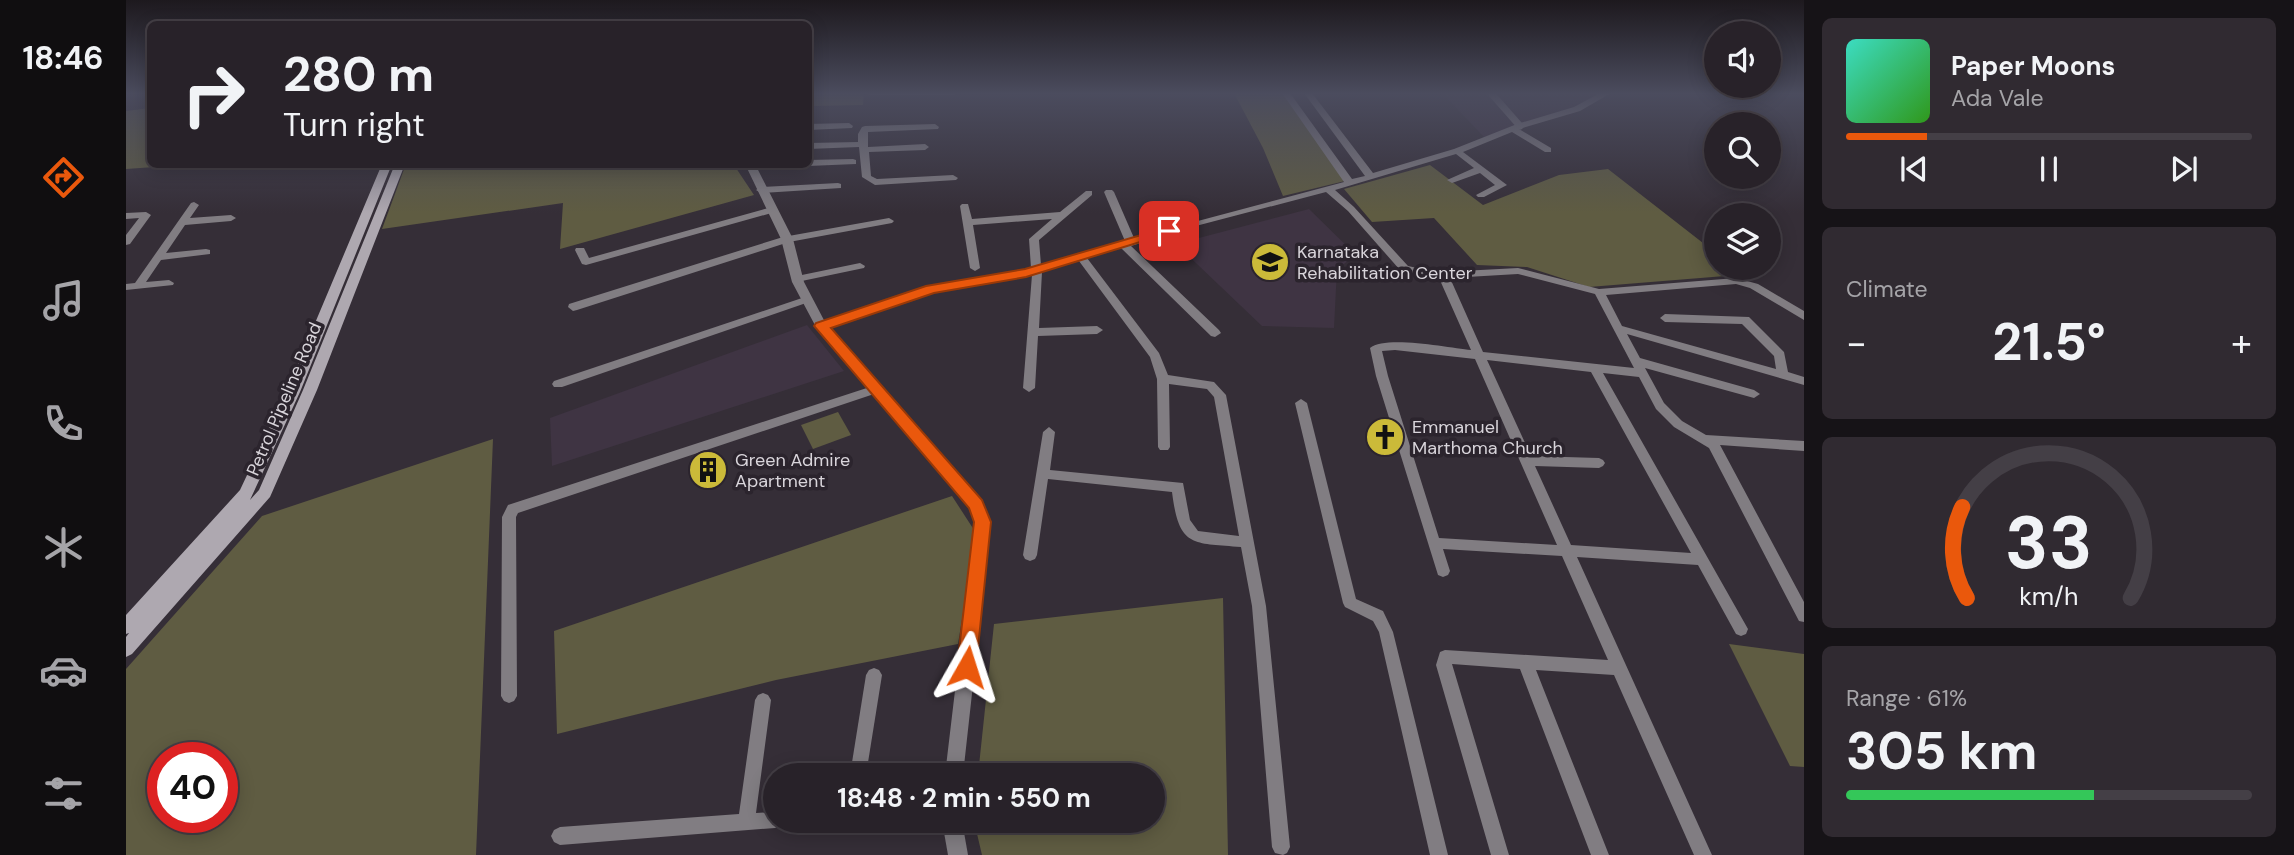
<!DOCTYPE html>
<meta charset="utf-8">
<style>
body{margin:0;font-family:"DM Sans",sans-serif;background:#302a31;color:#f1f3f6;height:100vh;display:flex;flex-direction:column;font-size:26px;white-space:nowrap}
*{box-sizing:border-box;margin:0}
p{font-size:23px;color:#a5a4a8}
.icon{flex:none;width:38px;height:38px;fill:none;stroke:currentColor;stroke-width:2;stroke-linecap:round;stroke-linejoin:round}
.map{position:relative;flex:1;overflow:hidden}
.details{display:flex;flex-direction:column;gap:18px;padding:18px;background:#161317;width:490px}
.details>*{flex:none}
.top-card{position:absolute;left:21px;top:21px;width:665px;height:147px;border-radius:10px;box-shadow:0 4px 18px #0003,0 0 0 2px #443f46;background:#282229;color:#f1f3f6;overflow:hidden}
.buttons{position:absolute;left:1578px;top:21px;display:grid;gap:14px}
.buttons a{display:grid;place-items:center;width:77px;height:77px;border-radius:50%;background:#282229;box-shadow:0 4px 18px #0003,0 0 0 2px #443f46;font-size:35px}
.speed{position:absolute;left:21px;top:742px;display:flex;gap:14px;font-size:35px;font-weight:700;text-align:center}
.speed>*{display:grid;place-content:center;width:91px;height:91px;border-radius:50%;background:#282229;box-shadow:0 4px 18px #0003,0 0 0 2px #443f46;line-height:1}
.speed .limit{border:10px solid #d22;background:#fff;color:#111}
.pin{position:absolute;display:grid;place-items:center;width:60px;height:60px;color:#fff;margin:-30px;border-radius:14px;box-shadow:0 4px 10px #0006}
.me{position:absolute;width:77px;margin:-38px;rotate:6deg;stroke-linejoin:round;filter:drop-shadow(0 0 5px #0008)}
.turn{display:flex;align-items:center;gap:24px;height:147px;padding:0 21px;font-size:32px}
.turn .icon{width:91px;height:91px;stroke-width:2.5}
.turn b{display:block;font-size:49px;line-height:60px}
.big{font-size:52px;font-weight:700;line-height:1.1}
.details .tile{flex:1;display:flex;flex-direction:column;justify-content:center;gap:10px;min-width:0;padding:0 24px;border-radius:10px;background:#302a31}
.details .dial{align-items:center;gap:0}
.dial svg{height:182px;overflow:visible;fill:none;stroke:#443f46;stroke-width:7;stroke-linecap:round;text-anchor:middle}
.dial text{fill:#f1f3f6;stroke:none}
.song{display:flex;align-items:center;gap:21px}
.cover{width:84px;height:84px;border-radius:10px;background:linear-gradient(135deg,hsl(170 70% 55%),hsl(110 70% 35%))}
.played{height:7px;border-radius:4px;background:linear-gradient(90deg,#ea580c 20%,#443f46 20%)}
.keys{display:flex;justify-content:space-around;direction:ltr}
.heat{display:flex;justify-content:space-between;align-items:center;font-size:38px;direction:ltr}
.charge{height:10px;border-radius:5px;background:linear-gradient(90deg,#34c759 61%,#443f46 0)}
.trip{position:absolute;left:637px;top:763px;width:402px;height:70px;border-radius:35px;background:#282229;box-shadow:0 4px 18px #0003,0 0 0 2px #443f46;font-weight:700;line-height:70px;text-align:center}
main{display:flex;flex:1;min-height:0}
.tabs{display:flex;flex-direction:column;width:126px;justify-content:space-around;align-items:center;background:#100e10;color:#a5a4a8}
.tabs .icon{width:49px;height:49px}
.tabs .active{color:#ea580c}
.tabs b{font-size:32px;color:#f1f3f6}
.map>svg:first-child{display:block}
.built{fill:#3f3443}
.green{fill:#5f5c42;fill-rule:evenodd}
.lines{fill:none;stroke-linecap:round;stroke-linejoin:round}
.pedestrian{stroke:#817d82;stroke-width:7}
.minor{fill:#817d82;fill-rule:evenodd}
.tertiary{fill:#817d82;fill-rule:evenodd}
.secondary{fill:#aea8b0;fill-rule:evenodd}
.route{fill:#ea580c;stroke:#983908;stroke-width:2}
.labels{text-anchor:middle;stroke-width:7;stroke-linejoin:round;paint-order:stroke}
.poi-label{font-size:18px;fill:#d9d5db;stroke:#2b242d;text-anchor:start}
.street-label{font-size:18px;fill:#d9d5db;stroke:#2b242d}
</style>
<main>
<nav class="tabs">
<b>18:46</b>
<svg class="icon active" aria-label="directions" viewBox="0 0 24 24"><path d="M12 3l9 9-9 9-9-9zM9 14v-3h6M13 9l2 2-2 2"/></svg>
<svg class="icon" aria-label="music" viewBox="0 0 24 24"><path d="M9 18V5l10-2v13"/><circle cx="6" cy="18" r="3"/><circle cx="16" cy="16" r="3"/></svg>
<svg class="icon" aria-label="phone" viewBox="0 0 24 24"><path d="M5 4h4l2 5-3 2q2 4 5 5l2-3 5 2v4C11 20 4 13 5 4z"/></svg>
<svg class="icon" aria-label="climate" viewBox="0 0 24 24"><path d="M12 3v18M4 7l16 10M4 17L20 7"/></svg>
<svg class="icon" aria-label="car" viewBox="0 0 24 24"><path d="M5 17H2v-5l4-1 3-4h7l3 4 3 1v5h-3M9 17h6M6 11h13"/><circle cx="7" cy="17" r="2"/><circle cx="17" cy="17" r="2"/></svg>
<svg class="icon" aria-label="filters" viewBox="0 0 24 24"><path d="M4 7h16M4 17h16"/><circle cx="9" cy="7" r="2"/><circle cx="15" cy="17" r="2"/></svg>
</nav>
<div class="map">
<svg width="1678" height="855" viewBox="0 0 1678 855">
<rect width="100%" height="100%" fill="#352e37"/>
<g class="built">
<polygon points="1316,93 1480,93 1453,106 1358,137"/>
<polygon points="1183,209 1230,255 1211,269 1208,328 1136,326 1050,244"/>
<polygon points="681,325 718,371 426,466 424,418"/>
</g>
<g class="green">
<polygon points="682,93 738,93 737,105 683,106"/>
<polygon points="1108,93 1160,93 1219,181 1157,196 1137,148"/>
<polygon points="24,108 24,164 57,165 0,169 0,111"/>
<polygon points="280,164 608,165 628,195 434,249 437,203 256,229"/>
<polygon points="1304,165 1357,205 1433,175 1482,169 1586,250 1591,268 1595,268 1599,276 1463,287 1401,267 1351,265 1308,218 1246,222 1218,189"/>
<polygon points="712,412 725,435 687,449 675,425"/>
<path d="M367,439L350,855H0V669L136,516ZM37,758H96V817H37Z"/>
<polygon points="826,496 850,533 832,644 650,680 431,734 428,631"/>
<polygon points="1097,598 1102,855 856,855 848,821 1027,821 1027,775 852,775 868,624"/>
<polygon points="1603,644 1678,654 1678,767 1664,766"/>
</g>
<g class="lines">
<polyline class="pedestrian" points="1365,93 1394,126"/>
<g class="minor">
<polygon points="682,93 689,93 686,101 682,103"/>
<polygon points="740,93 831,93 827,95 744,95"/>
<path d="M1156,93H1164L1226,179L1239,176L1178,93H1186L1247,173L1328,149L1391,124L1448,107L1474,93H1485L1454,111L1393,129L1425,148V152H1419L1386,132L1337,152L1381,185L1358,197H1352L1350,195L1369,185L1354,173L1326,183L1321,180L1348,168L1330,154L1209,190L1228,207L1282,266L1291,268L1317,272L1392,268L1473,289L1610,278L1632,284L1678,311V320L1624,288L1610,284L1480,295L1496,326L1650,369L1648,356L1616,324L1539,322L1534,318L1539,314L1623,317L1658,352L1662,372L1678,377V385L1501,334L1514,358L1628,390L1634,394L1628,398L1519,368L1538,403L1556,421L1580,435L1678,441V451L1594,445L1678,602V622L1673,621L1583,448L1548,427L1530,409L1513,377L1477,373L1622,629L1620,634L1615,636L1610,634L1572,565L1451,557L1586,855H1568L1488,675L1410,670L1483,855H1465L1394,669L1326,664L1383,855H1365L1310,665L1314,652L1319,650L1482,660L1436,556L1317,549L1324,571L1322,575L1317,577L1312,575L1250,376L1244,348C1260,335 1323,348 1345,350L1313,278L1274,270L1222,211L1200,192L1066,227L1005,246L1093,330L1095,333L1089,337L1085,336L995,248L961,258L1033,353L1042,375L1088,382L1100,395L1140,606L1164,847L1161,853L1157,855L1149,853L1146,847L1126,606L1115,547C1065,543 1053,547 1046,492L922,479L911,555L909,559L904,561L899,559L897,555L917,432L923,427L929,432L924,470L1057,483L1064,520L1072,531L1113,536L1088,397L1081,389L1043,384L1044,447L1042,450H1034L1032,447L1031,379L1024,357L953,261L916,272L913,328L971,326L977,330L971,334L912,336L909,388L903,392L897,388L906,275L807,292L699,329H691L689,326L691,323L805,286L905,268L903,239L926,219L847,225L854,268L849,271L844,268L834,206L836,204H842L846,219L934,212L960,191H966V195L913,240L915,265L999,241L978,192L980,190H986L988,192L1008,238L1218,182ZM1392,274L1469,294L1508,368L1357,352L1324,278ZM1269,350L1349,359L1431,545L1313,538L1262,376L1256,351ZM1361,360L1465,372L1565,553L1445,545L1409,466L1473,468L1477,466L1479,463L1477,460L1473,458L1405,456Z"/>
<polygon points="723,123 727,126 726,128 682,130 682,124"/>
<polygon points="809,124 813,127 812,129 742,132 742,147 799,144 803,147 799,150 743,152 745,176 751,179 827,175 832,178 830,180 749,185 736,177 733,147 682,149 682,143 732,142 732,134 736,127 739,126"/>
<polygon points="727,159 730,160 730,164 682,166 679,164 682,164 682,160"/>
<polygon points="620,164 661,164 657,167 624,169 621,168"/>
<polygon points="712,183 715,184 715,188 635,193 630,190 635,187"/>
<polygon points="68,202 73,205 64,218 105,215 110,218 105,221 59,225 40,253 80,249 84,250 84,254 35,260 20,282 43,280 48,283 47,285 0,290 0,284 9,283 65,203"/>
<polygon points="646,207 651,210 649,212 460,265 456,264 449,250 450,248 458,248 463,258"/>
<polygon points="20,212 25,215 4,244 0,245 0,235 13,218 0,219 0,213"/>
<polygon points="763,218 768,221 766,223 663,242 451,310 447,311 442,307 443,304 657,237"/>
<polygon points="734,263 739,266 738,268 671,282 666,279 671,276"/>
<polygon points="679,297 683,298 684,300 683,302 436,387 428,387 426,384 428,381"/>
<polygon points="750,385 756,389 754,392 392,513 390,517 391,696 388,701 383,703 378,701 375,696 376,517 382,505"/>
<polygon points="1175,399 1181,403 1230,599 1257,611 1267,632 1322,855 1304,855 1253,632 1247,621 1219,607 1217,603 1169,403"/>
<polygon points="748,668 753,670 756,675 740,775 724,775 740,675 743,670"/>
<polygon points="637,693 642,695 645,700 630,813 649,812 649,821 657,821 655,826 649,828 434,845 428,842 425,836 428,830 434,827 613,814 629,700 632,695"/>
</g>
<g class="tertiary">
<polygon points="619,164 629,164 667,239 678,282 700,324 855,501 865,522 837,775 819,775 849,522 844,508 691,329 666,282 655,239"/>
<polygon points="816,821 836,821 842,855 822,855"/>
</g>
<polygon class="secondary" points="256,164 266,164 174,392 124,500 133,490 177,390 269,164 279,164 191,390 144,497 6,654 0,657 0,637 3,633 0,634 0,615 114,490 160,392"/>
</g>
<linearGradient id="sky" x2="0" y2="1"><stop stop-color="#1d191e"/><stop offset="0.44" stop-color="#4b4c5e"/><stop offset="1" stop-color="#4b4c5e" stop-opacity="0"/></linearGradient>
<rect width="1678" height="213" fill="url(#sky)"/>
<polygon class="route" points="1039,228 1050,231 900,277 808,293 705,328 856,500 865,522 850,667 847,673 841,676 834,673 831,667 848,522 843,508 688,326 690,323 800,286 899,269"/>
<defs>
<symbol id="school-disc" viewBox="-11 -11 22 22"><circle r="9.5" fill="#cbba39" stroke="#2b242d"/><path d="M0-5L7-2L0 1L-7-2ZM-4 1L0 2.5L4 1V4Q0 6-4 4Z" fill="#111"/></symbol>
<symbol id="church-disc" viewBox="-11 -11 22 22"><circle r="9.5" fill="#cbba39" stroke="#2b242d"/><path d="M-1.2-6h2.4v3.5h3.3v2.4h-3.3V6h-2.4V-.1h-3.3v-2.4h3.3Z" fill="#111"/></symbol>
<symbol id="building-disc" viewBox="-11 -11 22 22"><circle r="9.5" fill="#cbba39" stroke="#2b242d"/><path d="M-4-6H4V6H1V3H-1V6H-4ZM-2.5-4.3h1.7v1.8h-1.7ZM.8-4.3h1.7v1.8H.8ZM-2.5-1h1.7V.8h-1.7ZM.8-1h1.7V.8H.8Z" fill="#111"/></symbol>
</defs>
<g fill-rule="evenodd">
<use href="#school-disc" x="1122" y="240" width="44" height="44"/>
<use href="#church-disc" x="1237" y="415" width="44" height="44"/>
<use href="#building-disc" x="560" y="448" width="44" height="44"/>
</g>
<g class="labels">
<g class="poi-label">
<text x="1171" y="258">Karnataka<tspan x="1171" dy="21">Rehabilitation Center</tspan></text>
<text x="1286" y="433">Emmanuel<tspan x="1286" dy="21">Marthoma Church</tspan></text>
<text x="609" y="466">Green Admire<tspan x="609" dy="21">Apartment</tspan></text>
</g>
<g class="street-label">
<text transform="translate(158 399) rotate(-67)" y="6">Petrol Pipeline Road</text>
</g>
</g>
</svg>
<div class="buttons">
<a><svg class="icon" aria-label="sound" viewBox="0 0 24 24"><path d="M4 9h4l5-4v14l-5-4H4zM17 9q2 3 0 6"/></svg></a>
<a><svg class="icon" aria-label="search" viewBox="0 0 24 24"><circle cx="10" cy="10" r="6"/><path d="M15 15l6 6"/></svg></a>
<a><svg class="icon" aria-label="layers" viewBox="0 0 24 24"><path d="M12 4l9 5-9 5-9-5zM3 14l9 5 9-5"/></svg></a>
</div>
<div class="speed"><div class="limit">40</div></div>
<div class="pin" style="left:1043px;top:231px;background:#d93025"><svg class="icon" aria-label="arrive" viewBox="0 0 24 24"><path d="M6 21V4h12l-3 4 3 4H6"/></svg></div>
<svg class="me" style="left:841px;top:667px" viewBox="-20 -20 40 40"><path d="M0-17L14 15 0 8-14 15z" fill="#ea580c" stroke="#fff" stroke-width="4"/></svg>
<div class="trip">18:48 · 2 min · 550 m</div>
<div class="top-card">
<div class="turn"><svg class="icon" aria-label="right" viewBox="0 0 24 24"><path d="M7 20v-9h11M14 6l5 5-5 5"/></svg><div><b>280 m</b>Turn right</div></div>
</div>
</div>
<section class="details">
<div class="tile">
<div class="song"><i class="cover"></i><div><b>Paper Moons</b><p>Ada Vale</p></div></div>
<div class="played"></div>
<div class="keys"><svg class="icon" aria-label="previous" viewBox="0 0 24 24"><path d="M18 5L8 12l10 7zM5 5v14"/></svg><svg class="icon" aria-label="pause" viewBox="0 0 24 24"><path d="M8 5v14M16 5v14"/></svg><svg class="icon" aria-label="next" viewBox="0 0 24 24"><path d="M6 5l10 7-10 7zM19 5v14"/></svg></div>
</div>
<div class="tile"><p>Climate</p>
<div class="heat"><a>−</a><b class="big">21.5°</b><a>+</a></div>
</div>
<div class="tile dial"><svg viewBox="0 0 100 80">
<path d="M14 69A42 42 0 1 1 86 69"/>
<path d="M14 69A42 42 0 0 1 12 29" stroke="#ea580c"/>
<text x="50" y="56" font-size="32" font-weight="700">33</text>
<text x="50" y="72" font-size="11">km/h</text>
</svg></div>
<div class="tile"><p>Range · 61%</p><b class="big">305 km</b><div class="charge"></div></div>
</section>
</main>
